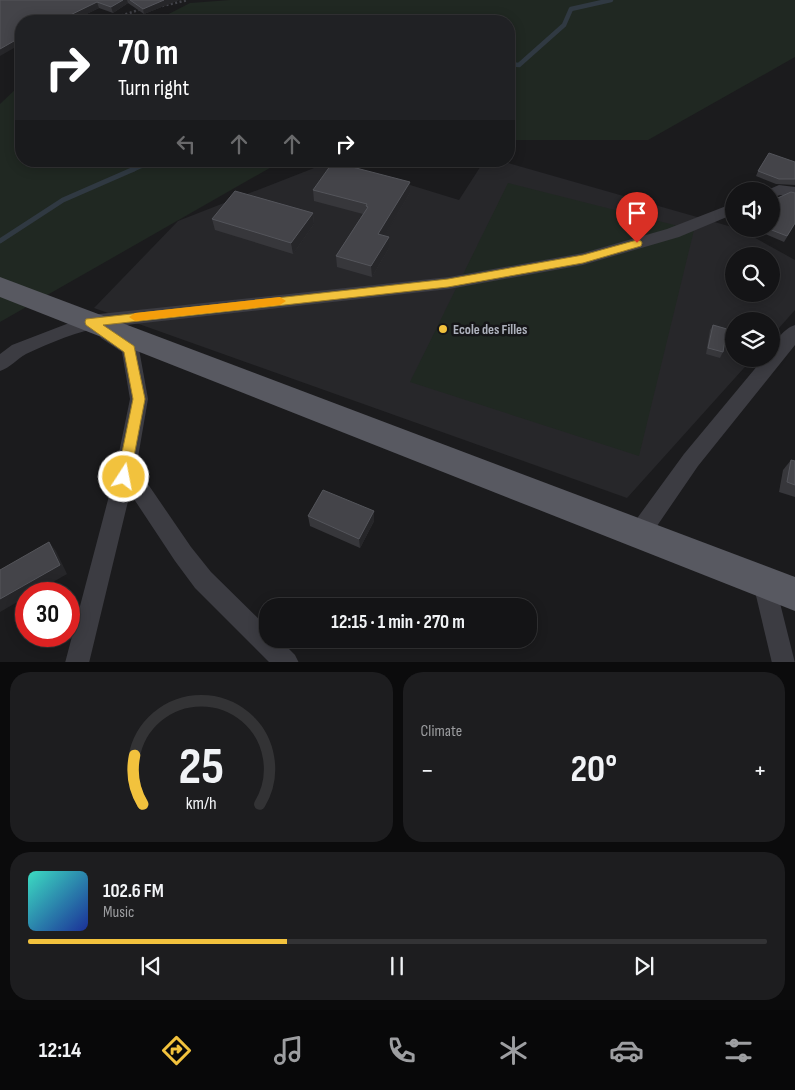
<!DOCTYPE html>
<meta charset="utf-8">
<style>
body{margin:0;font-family:"Sofia Sans Condensed",sans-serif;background:#1d1d1f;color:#f1f3f6;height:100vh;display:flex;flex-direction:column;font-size:19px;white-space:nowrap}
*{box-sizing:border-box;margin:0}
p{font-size:16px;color:#9d9ea1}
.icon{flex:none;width:28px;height:28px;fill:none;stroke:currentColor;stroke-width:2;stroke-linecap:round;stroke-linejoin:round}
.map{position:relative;height:662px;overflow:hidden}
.details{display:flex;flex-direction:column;gap:10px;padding:10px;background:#0b0b0c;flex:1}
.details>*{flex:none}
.guide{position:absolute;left:15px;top:15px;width:500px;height:152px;border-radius:20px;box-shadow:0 2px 12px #0003,0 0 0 1px #333335;background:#202124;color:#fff;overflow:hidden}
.controls{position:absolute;left:725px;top:182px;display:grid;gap:10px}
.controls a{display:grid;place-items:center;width:55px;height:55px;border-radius:50%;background:#141416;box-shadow:0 2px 12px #0003,0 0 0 1px #333335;font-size:25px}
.speed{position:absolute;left:15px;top:582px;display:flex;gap:10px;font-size:25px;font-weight:700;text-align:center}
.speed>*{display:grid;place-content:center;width:65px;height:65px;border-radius:50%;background:#141416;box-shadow:0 2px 12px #0003,0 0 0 1px #333335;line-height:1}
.speed .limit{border:8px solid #d22;background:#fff;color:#111}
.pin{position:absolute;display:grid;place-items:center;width:42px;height:42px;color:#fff;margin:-51px -21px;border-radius:50% 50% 50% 0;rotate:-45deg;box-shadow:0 0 5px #0007}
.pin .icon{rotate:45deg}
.me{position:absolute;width:55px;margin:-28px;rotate:11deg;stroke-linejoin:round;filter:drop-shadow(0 0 4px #0008)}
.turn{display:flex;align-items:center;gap:18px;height:105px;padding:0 20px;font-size:22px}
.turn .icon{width:65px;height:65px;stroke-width:2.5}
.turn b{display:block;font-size:35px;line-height:42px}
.lanes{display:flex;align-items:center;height:48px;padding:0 20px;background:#0003;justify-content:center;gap:25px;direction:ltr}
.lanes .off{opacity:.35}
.big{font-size:38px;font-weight:700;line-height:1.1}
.details .card{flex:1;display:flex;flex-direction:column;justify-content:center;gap:8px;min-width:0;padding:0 18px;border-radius:20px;background:#1d1d1f}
.details .dial{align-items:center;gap:0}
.dial svg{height:130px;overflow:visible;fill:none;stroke:#333335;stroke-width:7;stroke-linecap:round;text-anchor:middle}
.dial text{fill:#f1f3f6;stroke:none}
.song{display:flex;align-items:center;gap:15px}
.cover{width:60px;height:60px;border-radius:8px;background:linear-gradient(135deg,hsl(170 70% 55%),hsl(230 70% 35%))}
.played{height:5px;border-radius:2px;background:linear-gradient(90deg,#f2c23d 35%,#333335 35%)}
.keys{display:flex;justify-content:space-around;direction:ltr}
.heat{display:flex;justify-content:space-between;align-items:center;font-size:28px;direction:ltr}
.details .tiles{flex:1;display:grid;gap:10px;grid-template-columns:1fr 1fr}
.card:last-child{grid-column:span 2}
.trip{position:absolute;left:259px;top:598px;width:278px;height:50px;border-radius:20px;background:#141416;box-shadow:0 2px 12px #0003,0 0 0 1px #333335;font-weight:700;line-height:50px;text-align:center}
.tabs{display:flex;height:80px;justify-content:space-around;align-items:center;background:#080809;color:#9d9ea1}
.tabs .icon{width:35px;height:35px}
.tabs .selected{color:#f2c23d}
.tabs b{font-size:22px;color:#f1f3f6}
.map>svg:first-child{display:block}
.built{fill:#27272a;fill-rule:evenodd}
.green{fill:#202822}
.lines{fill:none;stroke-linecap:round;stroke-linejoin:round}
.stream-far1{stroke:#303942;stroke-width:4.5}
.stream{stroke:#303942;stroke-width:5}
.path{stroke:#424349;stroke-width:2.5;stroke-dasharray:2 2.5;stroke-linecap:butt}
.street{fill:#3c3c42;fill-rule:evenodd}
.primary{fill:#585961;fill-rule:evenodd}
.wall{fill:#37373b}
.shaded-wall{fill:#262629}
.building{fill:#444449;stroke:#54555b}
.route{fill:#f2c23d;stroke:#9d7e28}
.slow{fill:#f59e0b}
.poi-dot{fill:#f2c23d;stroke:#161618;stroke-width:2}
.labels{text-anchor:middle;stroke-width:5;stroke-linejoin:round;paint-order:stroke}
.poi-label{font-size:14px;font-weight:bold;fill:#adb1bc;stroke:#161618;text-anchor:start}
</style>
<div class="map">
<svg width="795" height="663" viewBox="0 0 795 663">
<rect width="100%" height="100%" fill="#1b1b1d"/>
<path class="built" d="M332,161L459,200L484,161H501L739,229L795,260V310L771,337V321H734V359H752L627,498L94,308L178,221ZM734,256H771V294H734Z"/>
<g class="green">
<polygon points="230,0 795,0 795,57 648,140 509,140 509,21 155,21 190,3"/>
<polygon points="21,84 21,161 282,161 0,322 0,104"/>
<polygon points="508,183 694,230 639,456 410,382"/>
</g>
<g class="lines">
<g class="stream-far1">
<polyline points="509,64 519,65 564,25 571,9 611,0"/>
<polyline points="132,170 141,166 175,161"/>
</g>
<polyline class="stream" points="0,241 63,200 134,169"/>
<g class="path">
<polyline points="162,6 188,0"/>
<polyline points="104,21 142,9"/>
</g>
<g class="street">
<polygon points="779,185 795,187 795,197 780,195 771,198 771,191 765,191"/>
<path d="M734,203V214L679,237L583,265L449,289L108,327L136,344L139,349L148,399L137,463L141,474L191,547L211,572L268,628V639H279L295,655L299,663H270L195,588L175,561L130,493L89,663H65L114,477L130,399L122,352L101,338L98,333L101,328L105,327C79,330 50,343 26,354C17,359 10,368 0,371V354L12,345L90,315L449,277L583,253L667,229Z"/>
<path d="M795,325V345L698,466L646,542L638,545L630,542L627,535L630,528L684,454L763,359H771C771,346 782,329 795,325Z"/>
<polygon points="764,572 772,575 775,583 795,663 772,663 753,583 756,575"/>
</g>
<polygon class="primary" points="0,277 795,577 795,611 0,297"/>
</g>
<g class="wall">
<polygon points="0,0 179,0 144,14 128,3 113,13 99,8 72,21 21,21"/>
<polygon points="795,162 795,185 776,184 756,176 758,171"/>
<polygon points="410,182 410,193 384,236 389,248 372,277 337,267 336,256 363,214 314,201 313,190"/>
<polygon points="771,201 795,224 784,242 763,233 766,229 771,229 774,216 771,213"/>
<polygon points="313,213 314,224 293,254 215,230 212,219"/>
<polygon points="713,325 723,352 720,358 706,354 710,330"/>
<polygon points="791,460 795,461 795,497 779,492 783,470"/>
<polygon points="374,511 374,521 360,548 310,526 308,516"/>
</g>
<g class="shaded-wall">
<polygon points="123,0 127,0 128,3 113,13 111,7"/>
<polygon points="164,0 179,0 144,14 143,9"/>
<polygon points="97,2 99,8 72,21 58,21"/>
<polygon points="21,37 21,44 0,56 0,49"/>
<polygon points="410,182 410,193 379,245 378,234"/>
<polygon points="313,213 314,224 293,254 291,243"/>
<polygon points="389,237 389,248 372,277 371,266"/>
<polygon points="374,511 374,521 360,548 359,539"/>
<polygon points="49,542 56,551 67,574 32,594 26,594 26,597 0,612 0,599"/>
</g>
<g class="building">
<polygon points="0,0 123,0 111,7 97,2 58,21 21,21 21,37 0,49"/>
<polygon points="130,0 164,0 143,9"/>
<polygon points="769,153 795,162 795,179 779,179 758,171"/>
<polygon points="333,162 410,182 378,234 389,237 371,266 336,256 368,207 366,206 367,204 313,190"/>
<polygon points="235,191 313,213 291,243 212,219"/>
<polygon points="791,192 795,193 795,223 787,236 769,229 771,229 771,220 778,211 771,206 771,201"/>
<polygon points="713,325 727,329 723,352 708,348"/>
<polygon points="791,460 795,461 795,485 787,482"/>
<polygon points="323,490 374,511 359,539 308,516"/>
<polygon points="49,542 60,565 0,599 0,570"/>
</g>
<polygon class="route" points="637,240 641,241 642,243 641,246 583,263 448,287 103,325 134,346 145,399 130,477 129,481 124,483 119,481 117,477 133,399 124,352 86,325 85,322 86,319 448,279 583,255"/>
<polygon class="slow" points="280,297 286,301 280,305 135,321 129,317 135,313"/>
<circle class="poi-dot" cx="443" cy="329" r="5"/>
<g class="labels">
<g class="poi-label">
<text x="453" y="334">Ecole des Filles</text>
</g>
</g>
</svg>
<div class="controls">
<a><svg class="icon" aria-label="sound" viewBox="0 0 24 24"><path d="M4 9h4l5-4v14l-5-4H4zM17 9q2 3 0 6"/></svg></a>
<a><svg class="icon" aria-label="search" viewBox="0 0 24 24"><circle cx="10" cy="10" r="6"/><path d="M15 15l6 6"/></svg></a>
<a><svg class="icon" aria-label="layers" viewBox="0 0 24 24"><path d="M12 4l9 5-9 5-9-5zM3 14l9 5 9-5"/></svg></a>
</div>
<div class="speed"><div class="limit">30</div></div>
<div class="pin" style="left:637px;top:243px;background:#d93025"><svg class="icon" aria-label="arrive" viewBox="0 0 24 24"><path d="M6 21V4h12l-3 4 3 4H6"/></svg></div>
<svg class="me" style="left:124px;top:477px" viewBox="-20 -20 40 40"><circle r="17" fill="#f2c23d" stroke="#fff" stroke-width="3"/><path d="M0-11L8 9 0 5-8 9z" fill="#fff"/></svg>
<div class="trip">12:15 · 1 min · 270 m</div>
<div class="guide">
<div class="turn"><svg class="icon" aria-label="right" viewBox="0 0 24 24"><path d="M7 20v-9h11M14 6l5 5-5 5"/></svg><div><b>70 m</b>Turn right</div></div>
<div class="lanes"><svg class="icon off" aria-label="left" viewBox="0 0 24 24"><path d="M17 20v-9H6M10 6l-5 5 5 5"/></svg><svg class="icon off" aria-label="ahead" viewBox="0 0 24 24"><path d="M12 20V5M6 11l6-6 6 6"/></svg><svg class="icon off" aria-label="ahead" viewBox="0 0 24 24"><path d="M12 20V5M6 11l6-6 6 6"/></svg><svg class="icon" aria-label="right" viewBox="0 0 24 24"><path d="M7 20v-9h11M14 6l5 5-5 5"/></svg></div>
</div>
</div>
<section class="details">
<div class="tiles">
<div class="card dial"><svg viewBox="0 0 100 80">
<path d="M14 69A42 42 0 1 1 86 69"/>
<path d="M14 69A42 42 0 0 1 9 39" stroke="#f2c23d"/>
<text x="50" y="56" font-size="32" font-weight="700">25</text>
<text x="50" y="72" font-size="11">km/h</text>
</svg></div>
<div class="card"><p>Climate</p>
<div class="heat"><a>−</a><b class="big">20°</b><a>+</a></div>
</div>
<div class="card">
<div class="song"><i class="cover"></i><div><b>102.6 FM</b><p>Music</p></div></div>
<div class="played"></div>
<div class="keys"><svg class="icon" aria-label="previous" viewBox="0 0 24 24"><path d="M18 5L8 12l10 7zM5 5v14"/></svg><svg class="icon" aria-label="pause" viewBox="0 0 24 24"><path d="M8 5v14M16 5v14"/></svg><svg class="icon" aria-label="next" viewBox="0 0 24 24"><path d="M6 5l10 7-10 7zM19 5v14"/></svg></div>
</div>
</div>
</section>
<nav class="tabs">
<b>12:14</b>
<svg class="icon selected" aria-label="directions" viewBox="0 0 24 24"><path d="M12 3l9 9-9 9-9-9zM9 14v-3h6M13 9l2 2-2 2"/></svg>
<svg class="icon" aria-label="music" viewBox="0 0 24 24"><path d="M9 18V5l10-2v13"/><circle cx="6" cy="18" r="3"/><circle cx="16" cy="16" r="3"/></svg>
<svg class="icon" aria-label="phone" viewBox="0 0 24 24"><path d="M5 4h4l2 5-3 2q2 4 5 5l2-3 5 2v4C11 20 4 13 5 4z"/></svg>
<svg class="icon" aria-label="climate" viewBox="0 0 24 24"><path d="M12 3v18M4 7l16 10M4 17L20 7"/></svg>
<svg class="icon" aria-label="car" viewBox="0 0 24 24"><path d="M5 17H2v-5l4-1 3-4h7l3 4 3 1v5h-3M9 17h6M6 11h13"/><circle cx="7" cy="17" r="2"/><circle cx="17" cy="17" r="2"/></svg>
<svg class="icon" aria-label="filters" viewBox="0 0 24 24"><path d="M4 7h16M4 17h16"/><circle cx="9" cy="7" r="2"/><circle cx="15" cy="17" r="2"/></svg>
</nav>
